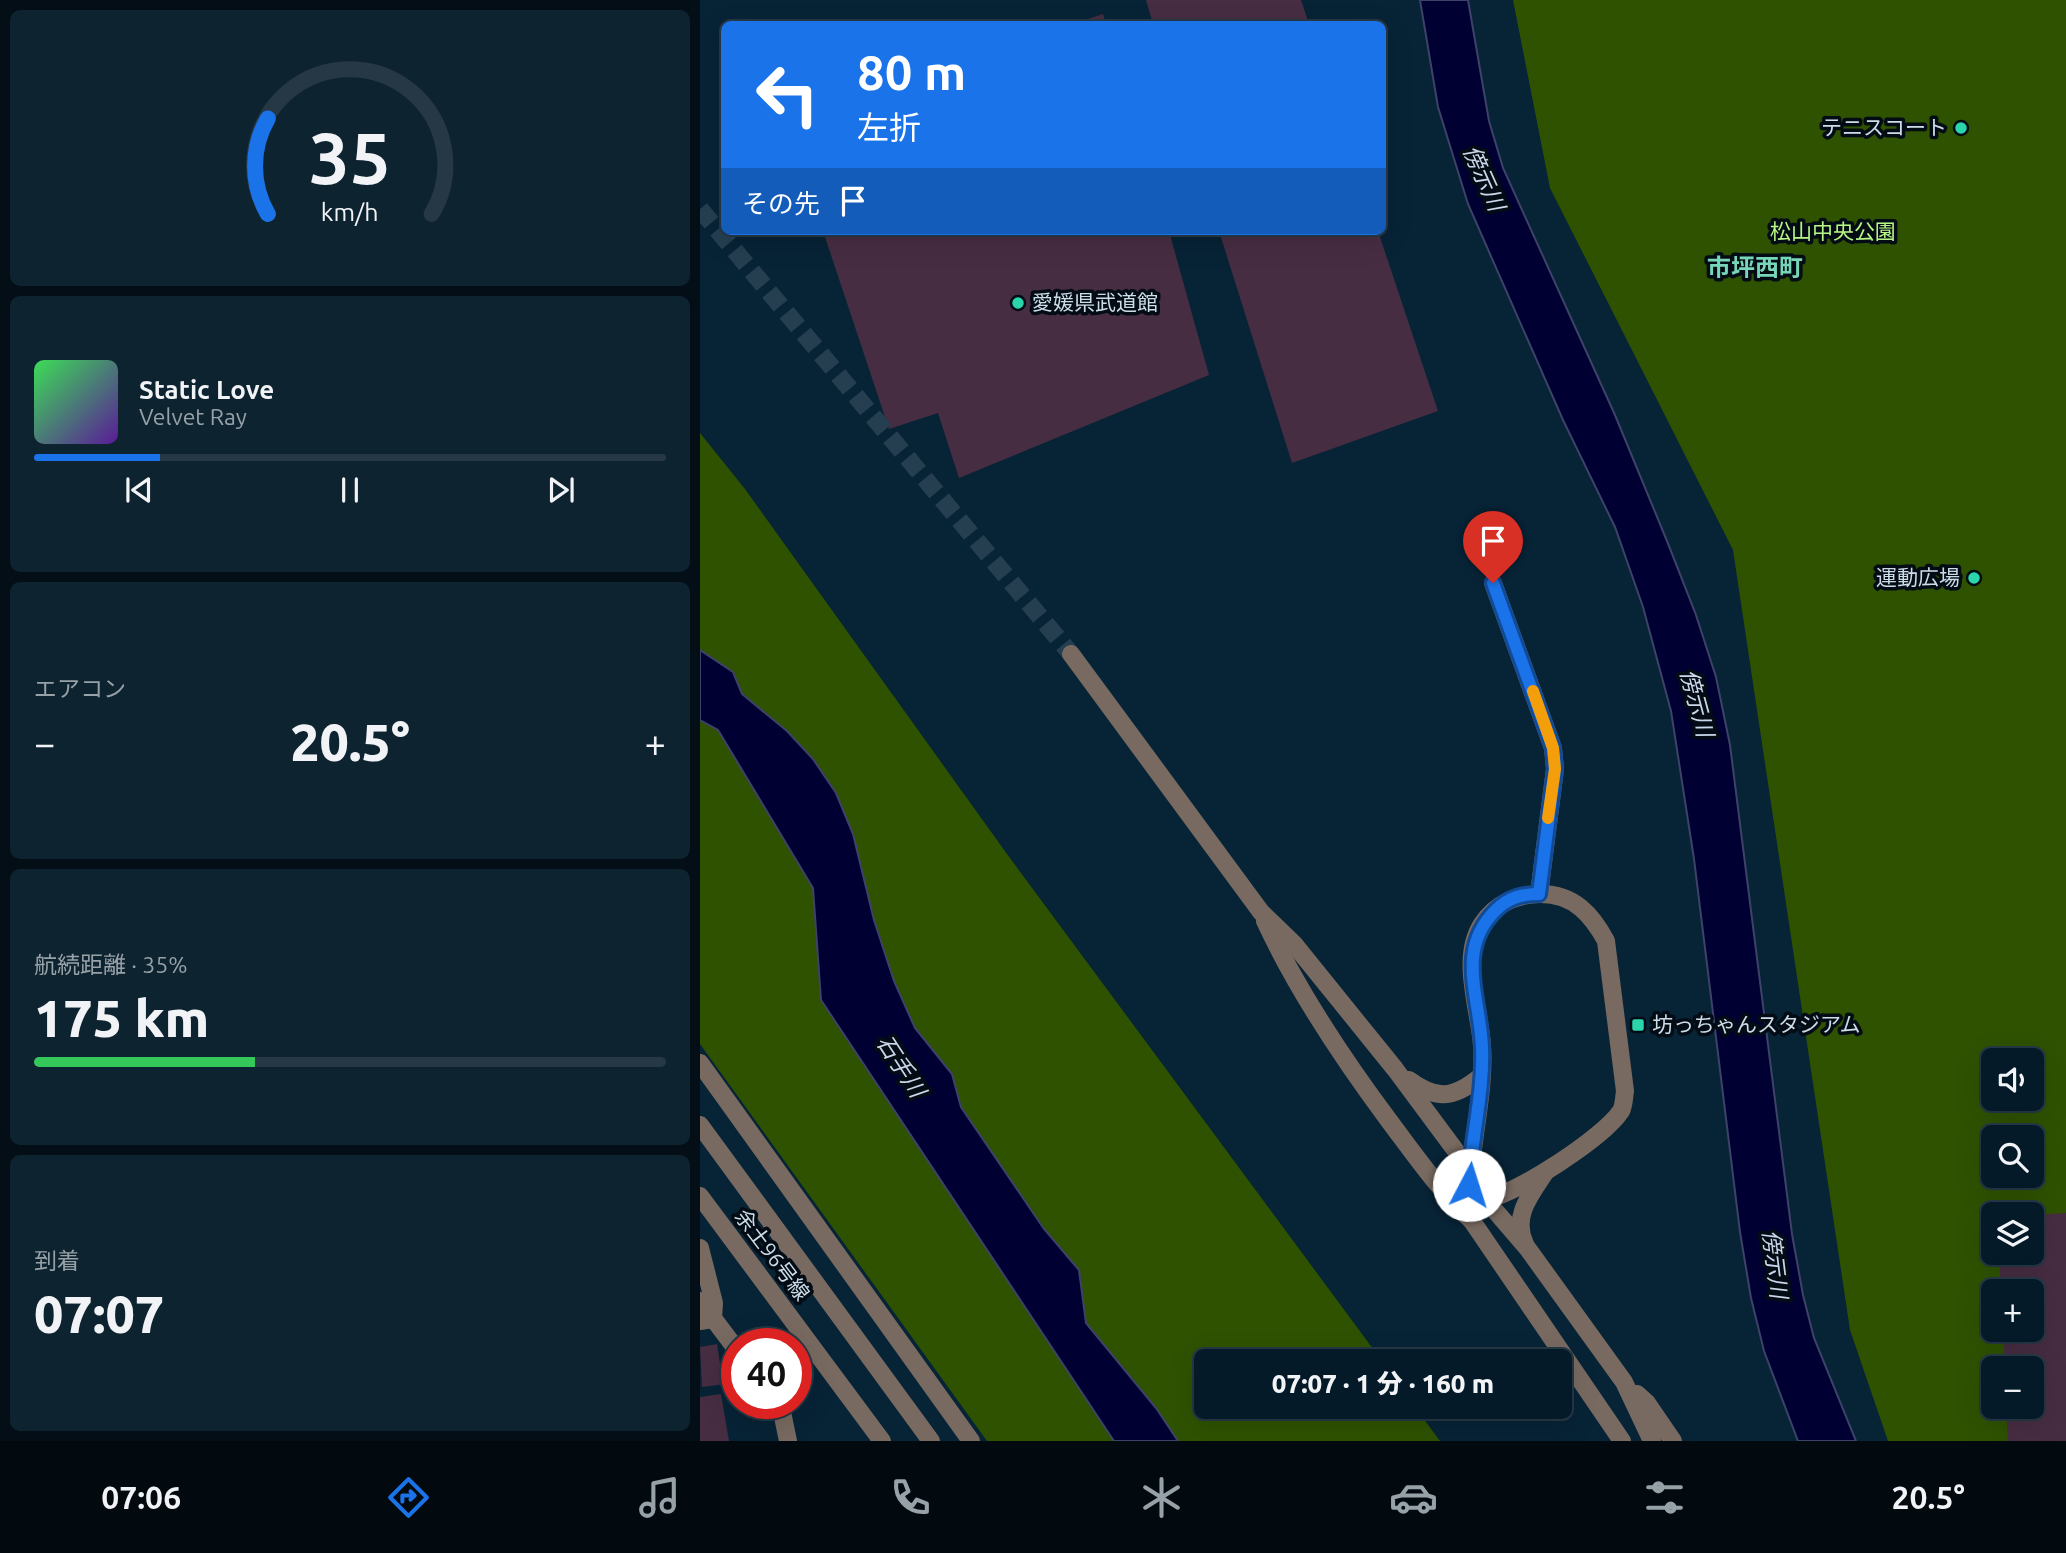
<!DOCTYPE html>
<html lang="ja">
<meta charset="utf-8">
<style>
body{margin:0;font-family:Ubuntu,"Noto Sans JP",sans-serif;background:#0e2330;color:#f1f3f6;height:100vh;display:flex;flex-direction:column;font-size:26px;white-space:nowrap}
*{box-sizing:border-box;margin:0}
p{font-size:23px;color:#97a1a8}
.icon{flex:none;width:38px;height:38px;fill:none;stroke:currentColor;stroke-width:2;stroke-linecap:round;stroke-linejoin:round}
.map{position:relative;flex:1;overflow:hidden}
.side{display:flex;flex-direction:column;gap:10px;padding:10px;background:#030e16;width:700px}
.side>*{flex:none}
.top-card{position:absolute;left:21px;top:21px;width:665px;height:214px;border-radius:10px;box-shadow:0 7px 28px #0002,0 0 0 2px #263845;background:#1a73e8;color:#fff;overflow:hidden}
.controls{position:absolute;left:1281px;top:1048px;display:grid;gap:14px}
.controls a{display:grid;place-items:center;width:63px;height:63px;border-radius:10px;background:#051a28;box-shadow:0 7px 28px #0002,0 0 0 2px #263845;font-size:35px}
.speed{position:absolute;left:21px;top:1328px;display:flex;gap:14px;font-size:35px;font-weight:700;text-align:center}
.speed>*{display:grid;place-content:center;width:91px;height:91px;border-radius:50%;background:#051a28;box-shadow:0 7px 28px #0002,0 0 0 2px #263845;line-height:1}
.speed .limit{border:10px solid #d22;background:#fff;color:#111}
.pin{position:absolute;display:grid;place-items:center;width:60px;height:60px;color:#fff;margin:-72px -30px;border-radius:50% 50% 50% 0;rotate:-45deg;box-shadow:0 0 7px #0007}
.pin .icon{rotate:45deg}
.me{position:absolute;width:77px;margin:-38px;rotate:5deg;stroke-linejoin:round;filter:drop-shadow(0 0 5px #0008)}
.turn{display:flex;align-items:center;gap:24px;height:147px;padding:0 21px;font-size:32px}
.turn .icon{width:91px;height:91px;stroke-width:2.5}
.turn b{display:block;font-size:49px;line-height:60px}
.then{display:flex;align-items:center;height:66px;padding:0 21px;background:#0003;gap:14px;font-size:26px}
.big{font-size:52px;font-weight:800;line-height:1.1}
.side .widget{flex:1;display:flex;flex-direction:column;justify-content:center;gap:10px;min-width:0;padding:0 24px;border-radius:10px;background:#0e2330}
.side .dial{align-items:center;gap:0}
.dial svg{height:182px;overflow:visible;fill:none;stroke:#263845;stroke-width:7;stroke-linecap:round;text-anchor:middle}
.dial text{fill:#f1f3f6;stroke:none}
.song{display:flex;align-items:center;gap:21px}
.cover{width:84px;height:84px;border-radius:10px;background:linear-gradient(135deg,hsl(130 70% 55%),hsl(270 70% 35%))}
.played{height:7px;border-radius:4px;background:linear-gradient(90deg,#1a73e8 20%,#263845 20%)}
.keys{display:flex;justify-content:space-around;direction:ltr}
.heat{display:flex;justify-content:space-between;align-items:center;font-size:38px;direction:ltr}
.charge{height:10px;border-radius:5px;background:linear-gradient(90deg,#34c759 35%,#263845 0)}
.trip{position:absolute;left:494px;top:1349px;width:378px;height:70px;border-radius:10px;background:#051a28;box-shadow:0 7px 28px #0002,0 0 0 2px #263845;font-weight:800;line-height:70px;text-align:center}
.tabs{display:flex;height:112px;justify-content:space-around;align-items:center;background:#020a10;color:#97a1a8}
.tabs .icon{width:49px;height:49px}
.tabs .active{color:#1a73e8}
.tabs b{font-size:32px;color:#f1f3f6}
main{display:flex;flex:1;min-height:0}
.map>svg:first-child{display:block}
.green{fill:#2e5200;fill-rule:evenodd}
.water{fill:#000032;stroke:#3d4269;stroke-width:2}
.building{fill:#472d42}
.lines{fill:none;stroke-linecap:round;stroke-linejoin:round}
.minor-tunnel{stroke:#253f51;stroke-width:18;stroke-dasharray:18 9;stroke-linecap:butt}
.minor{stroke:#786a61;stroke-width:18}
.route-casing{stroke:#114b97;stroke-width:18}
.route{stroke:#1a73e8;stroke-width:12}
.slow{stroke:#f59e0b;stroke-width:12}
.poi-dot{fill:#2ad5ac;stroke:#030c14;stroke-width:2.5}
.labels{text-anchor:middle;stroke-width:7;stroke-linejoin:round;paint-order:stroke}
.poi-label{font-size:21px;fill:#ccdce9;stroke:#030c14;text-anchor:end}
.park-label{font-size:21px;fill:#b8f685;stroke:#030c14}
.street-label{font-size:21px;fill:#ccdce9;stroke:#030c14}
.water-label{font-size:23px;font-style:italic;fill:#cad6ea;stroke:#030c14}
.quarter-label{font-size:24px;font-weight:bold;fill:#77d5b8;stroke:#030c14}
</style>
<main>
<section class="side">
<div class="widget dial"><svg viewBox="0 0 100 80">
<path d="M14 69A42 42 0 1 1 86 69"/>
<path d="M14 69A42 42 0 0 1 14 27" stroke="#1a73e8"/>
<text x="50" y="56" font-size="32" font-weight="700">35</text>
<text x="50" y="72" font-size="11">km/h</text>
</svg></div>
<div class="widget">
<div class="song"><i class="cover"></i><div><b>Static Love</b><p>Velvet Ray</p></div></div>
<div class="played"></div>
<div class="keys"><svg class="icon" aria-label="previous" viewBox="0 0 24 24"><path d="M18 5L8 12l10 7zM5 5v14"/></svg><svg class="icon" aria-label="pause" viewBox="0 0 24 24"><path d="M8 5v14M16 5v14"/></svg><svg class="icon" aria-label="next" viewBox="0 0 24 24"><path d="M6 5l10 7-10 7zM19 5v14"/></svg></div>
</div>
<div class="widget"><p>エアコン</p>
<div class="heat"><a>−</a><b class="big">20.5°</b><a>+</a></div>
</div>
<div class="widget"><p>航続距離 · 35%</p><b class="big">175 km</b><div class="charge"></div></div>
<div class="widget"><p>到着</p><b class="big">07:07</b></div>
</section>
<div class="map">
<svg width="1366" height="1441" viewBox="0 0 1366 1441">
<rect width="100%" height="100%" fill="#072336"/>
<g class="green">
<path d="M813,0H1366V1441H1188L1150,1330L1033,550L850,188ZM1293,1060H1332V1099H1293ZM1293,1138H1332V1176H1293ZM1293,1214H1332V1253H1293ZM1293,1292H1332V1330H1293ZM1293,1368H1332V1407H1293Z"/>
<polygon points="0,433 45,489 307,854 682,1361 506,1362 506,1407 715,1407 740,1441 478,1441 456,1408 386,1323 379,1270 344,1229 261,1107 252,1074 215,1028 196,987 174,920 153,834 87,731 42,694 33,672 0,650"/>
<polygon points="0,720 18,730 113,888 121,1000 414,1441 287,1441 0,1044"/>
</g>
<g class="water">
<polygon points="720,0 768,0 789,121 803,168 915,415 967,541 996,615 1016,677 1030,745 1092,1234 1103,1295 1114,1338 1156,1441 1098,1441 1064,1351 1051,1298 1040,1232 994,859 971,711 943,607 915,527 863,420 768,204 738,107"/>
<polygon points="0,650 33,672 42,694 87,731 113,759 136,793 153,834 174,920 194,981 215,1028 252,1074 261,1107 344,1229 379,1270 386,1323 456,1408 478,1441 414,1441 121,1000 113,888 18,730 0,720"/>
</g>
<g class="building">
<polygon points="446,0 601,0 609,24 453,24"/>
<polygon points="403,14 406,24 373,24"/>
<polygon points="123,231 469,231 509,375 259,478 238,413 189,429"/>
<polygon points="519,231 678,231 738,411 592,463"/>
<polygon points="1366,1213 1366,1441 1308,1441 1306,1407 1332,1407 1332,1368 1305,1368 1303,1330 1332,1330 1332,1292 1301,1292 1299,1253 1332,1253 1332,1215"/>
<polygon points="17,1344 20,1364 30,1363 33,1383 2,1387 0,1347"/>
<polygon points="21,1394 29,1441 0,1441 0,1397"/>
</g>
<g class="lines">
<polyline class="minor-tunnel" points="0,209 371,654"/>
<g class="minor">
<polyline points="793,583 853,748 855,769 839,894"/>
<polyline points="371,654 561,912 594,944 695,1069 770,1170 785,1199 828,1249 924,1382 952,1441"/>
<path d="M565,921C598,992 643,1059 690,1122C717,1158 739,1190 772,1221L922,1441"/>
<polyline points="0,1063 271,1441"/>
<path d="M709,1080C736,1100 753,1099 780,1077"/>
<polyline points="0,1125 231,1441"/>
<path d="M744,1194C758,1197 773,1202 787,1199C818,1193 903,1138 921,1111C924,1106 924,1097 925,1091L906,941C892,915 874,894 841,894C818,894 796,903 782,924C760,958 779,1007 782,1045C786,1104 763,1162 772,1221"/>
<polyline points="0,1196 182,1441"/>
<path d="M825,1244C812,1217 830,1195 844,1174"/>
<polyline points="0,1248 14,1303 13,1319 0,1321"/>
<polyline points="0,1301 37,1350"/>
<polyline points="937,1394 947,1403 973,1441"/>
<polyline points="76,1404 82,1412 88,1441"/>
</g>
</g>
<g class="lines">
<defs>
<path id="route" d="M769,1185C771,1139 784,1093 782,1047C780,997 755,950 796,910C808,898 821,894 839,894L855,769L853,748L793,583"/>
</defs>
<use href="#route" class="route-casing"/>
<use href="#route" class="route"/>
<polyline class="slow" points="833,691 853,748 855,769 848,818"/>
</g>
<g class="poi-dot">
<circle cx="1261" cy="128" r="7"/>
<circle cx="318" cy="303" r="7"/>
<circle cx="1274" cy="578" r="7"/>
<rect x="931" y="1018" width="14" height="14" rx="3.5"/>
</g>
<g class="labels">
<g class="poi-label">
<text x="1247" y="135">テニスコート</text>
<text x="332" y="310" text-anchor="start">愛媛県武道館</text>
<text x="1260" y="585">運動広場</text>
<text x="952" y="1032" text-anchor="start">坊っちゃんスタジアム</text>
</g>
<g class="park-label">
<text x="1133" y="239">松山中央公園</text>
</g>
<g class="street-label">
<text transform="translate(72 1255) rotate(53)" y="7">余土96号線</text>
</g>
<g class="water-label">
<text transform="translate(784 178) rotate(66)" y="8">傍示川</text>
<text transform="translate(997 703) rotate(75)" y="8">傍示川</text>
<text transform="translate(201 1066) rotate(57)" y="8">石手川</text>
<text transform="translate(1075 1264) rotate(83)" y="8">傍示川</text>
</g>
<g class="quarter-label">
<text x="1055" y="276">市坪西町</text>
</g>
</g>
</svg>
<div class="controls">
<a><svg class="icon" aria-label="sound" viewBox="0 0 24 24"><path d="M4 9h4l5-4v14l-5-4H4zM17 9q2 3 0 6"/></svg></a>
<a><svg class="icon" aria-label="search" viewBox="0 0 24 24"><circle cx="10" cy="10" r="6"/><path d="M15 15l6 6"/></svg></a>
<a><svg class="icon" aria-label="layers" viewBox="0 0 24 24"><path d="M12 4l9 5-9 5-9-5zM3 14l9 5 9-5"/></svg></a>
<a>+</a>
<a>−</a>
</div>
<div class="speed"><div class="limit">40</div></div>
<div class="pin" style="left:793px;top:583px;background:#d93025"><svg class="icon" aria-label="arrive" viewBox="0 0 24 24"><path d="M6 21V4h12l-3 4 3 4H6"/></svg></div>
<svg class="me" style="left:769px;top:1185px" viewBox="-20 -20 40 40"><circle r="19" fill="#fff"/><path d="M0-13L10 11 0 6-10 11z" fill="#1a73e8"/></svg>
<div class="trip">07:07 · 1 分 · 160 m</div>
<div class="top-card">
<div class="turn"><svg class="icon" aria-label="left" viewBox="0 0 24 24"><path d="M17 20v-9H6M10 6l-5 5 5 5"/></svg><div><b>80 m</b>左折</div></div>
<div class="then">その先<svg class="icon" aria-label="arrive" viewBox="0 0 24 24"><path d="M6 21V4h12l-3 4 3 4H6"/></svg></div>
</div>
</div>
</main>
<nav class="tabs">
<b>07:06</b>
<svg class="icon active" aria-label="directions" viewBox="0 0 24 24"><path d="M12 3l9 9-9 9-9-9zM9 14v-3h6M13 9l2 2-2 2"/></svg>
<svg class="icon" aria-label="music" viewBox="0 0 24 24"><path d="M9 18V5l10-2v13"/><circle cx="6" cy="18" r="3"/><circle cx="16" cy="16" r="3"/></svg>
<svg class="icon" aria-label="phone" viewBox="0 0 24 24"><path d="M5 4h4l2 5-3 2q2 4 5 5l2-3 5 2v4C11 20 4 13 5 4z"/></svg>
<svg class="icon" aria-label="climate" viewBox="0 0 24 24"><path d="M12 3v18M4 7l16 10M4 17L20 7"/></svg>
<svg class="icon" aria-label="car" viewBox="0 0 24 24"><path d="M5 17H2v-5l4-1 3-4h7l3 4 3 1v5h-3M9 17h6M6 11h13"/><circle cx="7" cy="17" r="2"/><circle cx="17" cy="17" r="2"/></svg>
<svg class="icon" aria-label="filters" viewBox="0 0 24 24"><path d="M4 7h16M4 17h16"/><circle cx="9" cy="7" r="2"/><circle cx="15" cy="17" r="2"/></svg>
<b>20.5°</b>
</nav>
